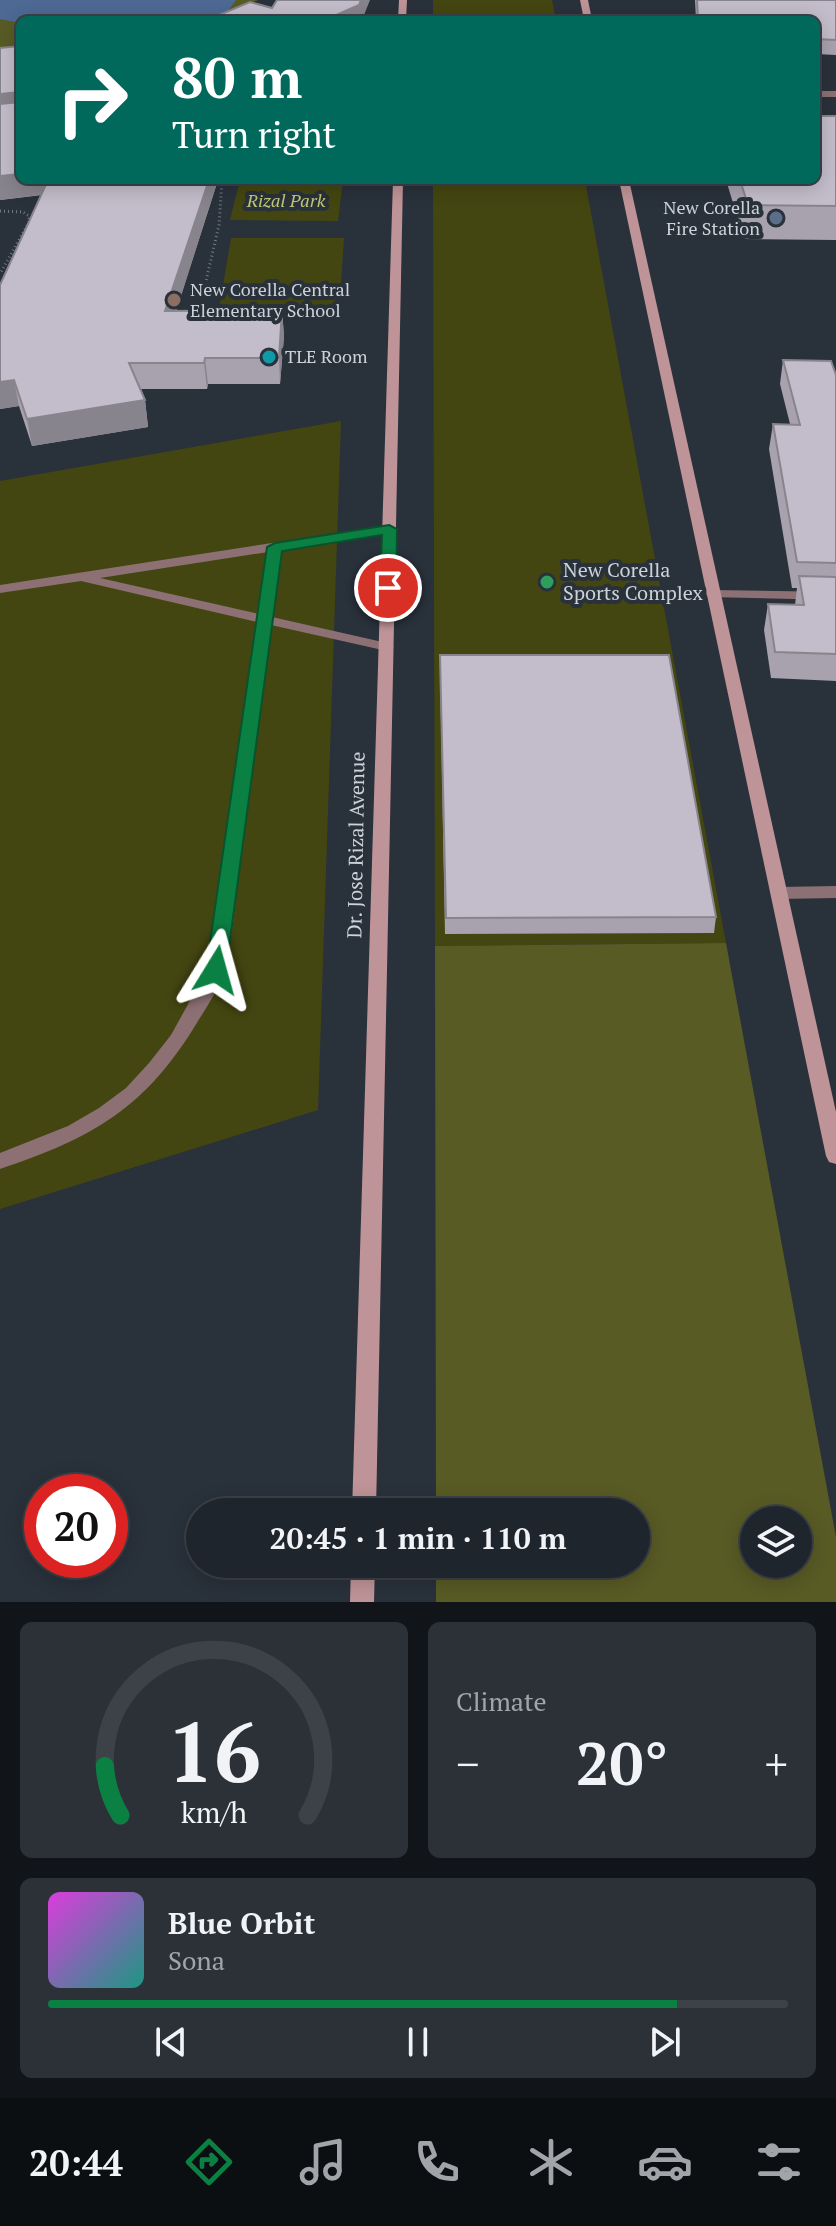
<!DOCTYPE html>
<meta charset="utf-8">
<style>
body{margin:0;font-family:"PT Serif",serif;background:#2c3138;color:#f1f3f6;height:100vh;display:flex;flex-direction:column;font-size:30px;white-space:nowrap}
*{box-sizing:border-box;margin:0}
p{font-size:26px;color:#a1a5a9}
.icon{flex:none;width:44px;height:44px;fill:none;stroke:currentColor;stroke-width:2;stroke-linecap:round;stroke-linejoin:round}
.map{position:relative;height:1602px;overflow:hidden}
.side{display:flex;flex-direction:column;gap:20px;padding:20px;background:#111418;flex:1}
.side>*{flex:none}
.banner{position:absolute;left:16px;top:16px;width:804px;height:168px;border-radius:12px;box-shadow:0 4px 20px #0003,0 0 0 2px #3c4248;background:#00695c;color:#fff;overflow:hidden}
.fabs{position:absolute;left:740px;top:1506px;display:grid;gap:16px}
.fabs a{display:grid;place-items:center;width:72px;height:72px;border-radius:50%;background:#1f252c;box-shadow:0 4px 20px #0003,0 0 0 2px #3c4248;font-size:40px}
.speed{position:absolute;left:24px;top:1474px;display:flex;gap:16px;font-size:40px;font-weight:700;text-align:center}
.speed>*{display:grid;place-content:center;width:104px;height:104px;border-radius:50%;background:#1f252c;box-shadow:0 4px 20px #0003,0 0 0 2px #3c4248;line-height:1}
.speed .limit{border:12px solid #d22;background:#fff;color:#111}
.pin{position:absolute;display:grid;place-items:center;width:68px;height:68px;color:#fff;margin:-34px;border:4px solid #fff;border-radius:50%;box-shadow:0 2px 8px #0007}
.me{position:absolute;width:88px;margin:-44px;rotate:8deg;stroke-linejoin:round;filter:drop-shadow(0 0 6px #0008)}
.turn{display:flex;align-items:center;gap:28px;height:168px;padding:0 24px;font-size:36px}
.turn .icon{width:104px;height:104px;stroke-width:2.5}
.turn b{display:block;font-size:56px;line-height:68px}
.big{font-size:60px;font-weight:600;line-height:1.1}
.side .tile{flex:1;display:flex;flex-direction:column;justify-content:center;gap:12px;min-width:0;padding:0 28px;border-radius:12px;background:#2c3138}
.side .dial{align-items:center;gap:0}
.dial svg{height:208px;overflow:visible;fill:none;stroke:#3c4248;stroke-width:7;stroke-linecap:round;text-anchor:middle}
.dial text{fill:#f1f3f6;stroke:none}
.song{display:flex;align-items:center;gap:24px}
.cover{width:96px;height:96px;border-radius:12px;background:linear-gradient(135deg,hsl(300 70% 55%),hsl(170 70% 35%))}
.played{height:8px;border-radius:4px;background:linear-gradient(90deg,#0b8043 85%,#3c4248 85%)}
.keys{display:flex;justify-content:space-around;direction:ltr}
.heat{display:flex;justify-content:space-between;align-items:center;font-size:44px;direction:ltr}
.side .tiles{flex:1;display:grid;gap:20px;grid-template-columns:1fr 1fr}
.tile:last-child{grid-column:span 2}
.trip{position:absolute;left:186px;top:1498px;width:464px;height:80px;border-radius:40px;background:#1f252c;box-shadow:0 4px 20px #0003,0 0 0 2px #3c4248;font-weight:600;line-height:80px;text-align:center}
.tab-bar{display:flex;height:128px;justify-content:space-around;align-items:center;background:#0c0f12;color:#a1a5a9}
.tab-bar .icon{width:56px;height:56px}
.tab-bar .current{color:#0b8043}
.tab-bar b{font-size:36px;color:#f1f3f6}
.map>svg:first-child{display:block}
.green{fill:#444611}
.forest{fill:#585b24;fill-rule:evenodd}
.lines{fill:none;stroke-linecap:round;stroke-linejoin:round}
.river{fill:#4d6994;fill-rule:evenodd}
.path{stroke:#737982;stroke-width:3;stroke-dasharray:1 3;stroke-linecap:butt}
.service{fill:#8c7073;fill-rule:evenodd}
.minor{fill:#8c7073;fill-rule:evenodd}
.tertiary{fill:#8c7073;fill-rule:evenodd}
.secondary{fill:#bf9498;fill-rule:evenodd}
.wall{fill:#a8a2ae}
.shaded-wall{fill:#88848d}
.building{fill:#c3bcca;stroke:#88848d;stroke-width:2}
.route{fill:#0b8043;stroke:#07532c;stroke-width:2}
.service-dot{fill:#5c6f8a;stroke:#29313b;stroke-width:3}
.education-dot{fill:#8d6e63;stroke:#29313b;stroke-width:3}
.culture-dot{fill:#0f9aa8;stroke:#29313b;stroke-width:3}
.leisure-dot{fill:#2e9e5b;stroke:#29313b;stroke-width:3}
.labels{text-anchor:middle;stroke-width:8;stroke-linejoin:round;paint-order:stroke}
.far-park-label{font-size:18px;font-style:italic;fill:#c1c774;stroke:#29313b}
.far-poi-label{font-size:18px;fill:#cdd2d8;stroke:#29313b;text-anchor:start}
.poi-label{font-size:20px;fill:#cdd2d8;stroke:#29313b;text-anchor:start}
.street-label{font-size:20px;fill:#cdd2d8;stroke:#29313b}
</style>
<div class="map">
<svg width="836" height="1602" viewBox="0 0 836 1602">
<rect width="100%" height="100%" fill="#29313b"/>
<g class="green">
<polygon points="433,0 552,0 556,20 433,20"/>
<polygon points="240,180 343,180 338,221 230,220"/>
<polygon points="433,180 585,180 726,943 435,946"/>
<polygon points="231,238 344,238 339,315 218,315"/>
<polygon points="341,421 318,1110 0,1209 0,481"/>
</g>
<g class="forest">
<polygon points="0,0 258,0 211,20 20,20 20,63 0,65"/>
<path d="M726,943L836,1537V1602H436V1564H636V1512H436L435,946ZM754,1520H798V1564H754Z"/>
</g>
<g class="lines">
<polygon class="river" points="0,0 236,0 228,11 200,20 20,20 20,23 0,19"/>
<g class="path">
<polyline points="0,211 23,212 29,216 29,222 0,274"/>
<polyline points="198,315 219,225 222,180"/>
</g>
<g class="service">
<path d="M389,525L396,529L394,532L281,550L272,617L387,643L394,647L387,651L271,625C262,697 252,769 242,841C237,883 235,927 225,967C221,986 208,1005 198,1021C146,1108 93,1138 0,1169V1153L68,1126L99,1108L126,1088L149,1063L171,1035L207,970L257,622L81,581L0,593V585ZM268,552L259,614L100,578Z"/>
<polygon points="836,886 836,898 779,899 773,897 771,893 773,889 779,887"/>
</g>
<polygon class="minor" points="713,590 836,592 836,600 708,597 706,594 708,591"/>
<rect class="tertiary" x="816" y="91" width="20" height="6"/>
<g class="secondary">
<polygon points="399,0 407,0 406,20 398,20"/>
<polygon points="580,0 588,0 592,20 584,20"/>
<polygon points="393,180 403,180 376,1512 352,1512"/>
<polygon points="619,180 629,180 836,1112 836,1164 829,1162 826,1156"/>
<polygon points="351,1564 375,1564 374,1602 350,1602"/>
</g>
</g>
<g class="wall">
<polygon points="695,0 836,0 836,55 816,54 816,20 696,20"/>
<polygon points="836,116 836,240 744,239 726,180 816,180"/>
<polygon points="20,180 218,180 176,311 282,310 284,336 280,384 208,384 207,389 141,389 145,400 148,427 32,446 19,406 0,409 42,195 0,200"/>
<polygon points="783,360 836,375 836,681 771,678 764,630 768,604 795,605 797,588 792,588 769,449 773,424 790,424 780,384"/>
<polygon points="440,671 716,917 714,933 445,934"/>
</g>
<g class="shaded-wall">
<polygon points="361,0 370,0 362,20 325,20"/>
<polygon points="19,92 20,114 0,116 0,94"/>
<polygon points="20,174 20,180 55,180 56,193 0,200 0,176"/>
<polygon points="209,180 218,180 168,337 165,311"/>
<polygon points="282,310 284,336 280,384 279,358"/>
<polygon points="205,358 208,384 207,389 204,363"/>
<polygon points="14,380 19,406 0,409 0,382"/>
<polygon points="145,400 148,427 32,446 27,419"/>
</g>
<g class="building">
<polygon points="277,0 361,0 359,5 325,20 207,20 250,2 272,8"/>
<polygon points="697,0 836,0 836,40 816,39 816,20 698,20"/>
<polygon points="20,46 20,174 0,176 0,104 19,102 19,92 0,94 0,48"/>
<polygon points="816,116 836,116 836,206 748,205 740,180 816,180"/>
<polygon points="48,180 209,180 165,311 282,310 279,358 205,358 204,363 129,363 145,400 27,419 14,380 0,382 0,285"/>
<polygon points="783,360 831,361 836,375 836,563 797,562 773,424 800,425"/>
<polygon points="799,576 836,577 836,654 775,652 768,604 804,605"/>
<polygon points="440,655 669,655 716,917 446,918"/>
</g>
<polygon class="route" points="389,525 397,529 396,588 388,593 380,588 382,535 282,551 226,970 224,975 209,975 206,970 267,547 275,543"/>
<circle class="service-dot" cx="776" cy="218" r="8"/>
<circle class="education-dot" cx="174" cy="300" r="8"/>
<circle class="culture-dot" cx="269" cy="357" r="8"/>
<circle class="leisure-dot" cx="547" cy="582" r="8"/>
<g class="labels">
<g class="far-park-label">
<text x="286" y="207">Rizal Park</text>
</g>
<g class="far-poi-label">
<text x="760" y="214" text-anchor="end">New Corella<tspan x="760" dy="21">Fire Station</tspan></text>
<text x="190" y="296">New Corella Central<tspan x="190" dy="21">Elementary School</tspan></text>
<text x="285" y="363">TLE Room</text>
</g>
<g class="poi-label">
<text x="563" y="577">New Corella<tspan x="563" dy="23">Sports Complex</tspan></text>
</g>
<g class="street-label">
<text transform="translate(356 845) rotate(-89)" y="7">Dr. Jose Rizal Avenue</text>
</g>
</g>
</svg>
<div class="fabs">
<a><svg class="icon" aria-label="layers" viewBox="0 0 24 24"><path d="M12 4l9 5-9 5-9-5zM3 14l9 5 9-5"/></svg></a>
</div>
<div class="speed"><div class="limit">20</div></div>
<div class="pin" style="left:388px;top:588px;background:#d93025"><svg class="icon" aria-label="arrive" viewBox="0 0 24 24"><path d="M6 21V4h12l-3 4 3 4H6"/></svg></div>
<svg class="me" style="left:216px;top:970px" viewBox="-20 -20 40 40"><path d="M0-17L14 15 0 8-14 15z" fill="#0b8043" stroke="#fff" stroke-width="4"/></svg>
<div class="trip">20:45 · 1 min · 110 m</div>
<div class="banner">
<div class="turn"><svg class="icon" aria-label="right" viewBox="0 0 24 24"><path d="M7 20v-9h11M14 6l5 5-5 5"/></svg><div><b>80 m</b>Turn right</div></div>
</div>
</div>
<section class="side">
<div class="tiles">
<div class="tile dial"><svg viewBox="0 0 100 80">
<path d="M14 69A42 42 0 1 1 86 69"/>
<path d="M14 69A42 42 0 0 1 8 50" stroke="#0b8043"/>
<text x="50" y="56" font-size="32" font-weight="700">16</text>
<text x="50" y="72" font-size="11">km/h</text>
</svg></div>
<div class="tile"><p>Climate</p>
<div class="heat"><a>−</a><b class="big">20°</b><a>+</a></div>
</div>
<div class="tile">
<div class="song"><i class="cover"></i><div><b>Blue Orbit</b><p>Sona</p></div></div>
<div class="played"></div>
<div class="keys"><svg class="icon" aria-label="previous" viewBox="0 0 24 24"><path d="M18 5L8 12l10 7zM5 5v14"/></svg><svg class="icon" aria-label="pause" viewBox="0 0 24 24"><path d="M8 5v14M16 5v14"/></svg><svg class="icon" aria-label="next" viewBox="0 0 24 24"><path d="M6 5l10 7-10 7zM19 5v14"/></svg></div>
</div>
</div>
</section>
<nav class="tab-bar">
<b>20:44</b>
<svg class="icon current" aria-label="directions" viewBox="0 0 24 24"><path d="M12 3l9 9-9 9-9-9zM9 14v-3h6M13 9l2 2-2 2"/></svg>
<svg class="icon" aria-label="music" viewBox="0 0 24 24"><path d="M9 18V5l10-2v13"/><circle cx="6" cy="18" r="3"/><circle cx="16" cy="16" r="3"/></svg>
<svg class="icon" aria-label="phone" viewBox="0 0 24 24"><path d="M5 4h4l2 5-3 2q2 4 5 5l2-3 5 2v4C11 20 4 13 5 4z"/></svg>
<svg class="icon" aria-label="climate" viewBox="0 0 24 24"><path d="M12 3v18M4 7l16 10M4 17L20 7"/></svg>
<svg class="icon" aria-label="car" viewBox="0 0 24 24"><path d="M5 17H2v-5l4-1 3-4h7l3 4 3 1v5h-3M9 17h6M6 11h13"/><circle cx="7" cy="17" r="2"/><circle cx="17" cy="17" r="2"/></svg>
<svg class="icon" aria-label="filters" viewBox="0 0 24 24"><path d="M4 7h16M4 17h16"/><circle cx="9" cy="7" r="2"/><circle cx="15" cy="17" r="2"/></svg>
</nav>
